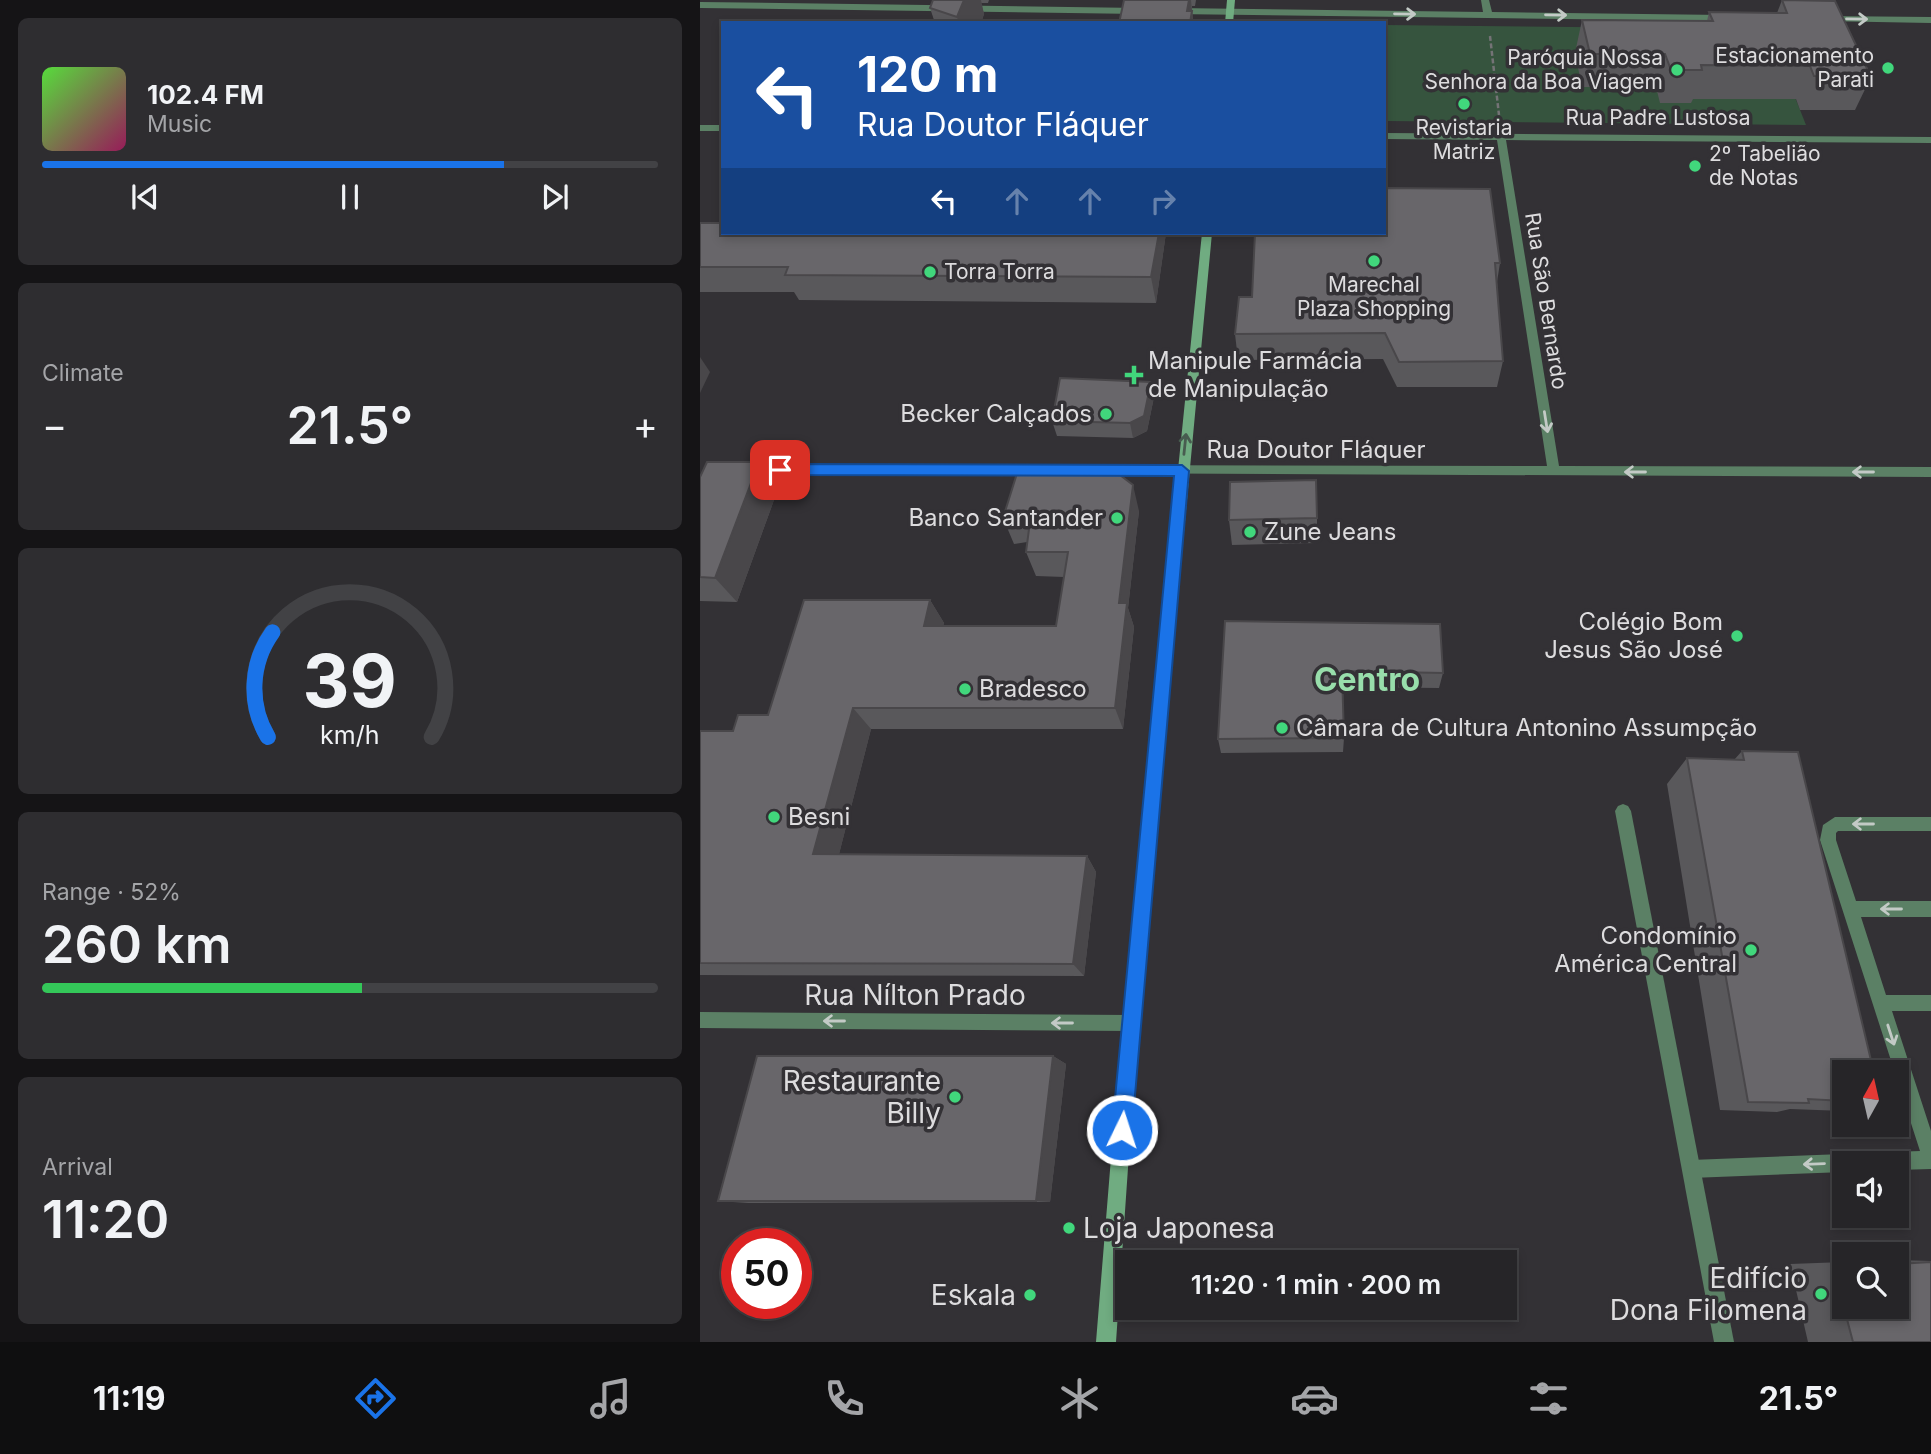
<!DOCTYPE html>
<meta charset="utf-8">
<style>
body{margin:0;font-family:Inter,sans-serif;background:#2e2d30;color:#f1f3f6;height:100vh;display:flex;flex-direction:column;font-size:26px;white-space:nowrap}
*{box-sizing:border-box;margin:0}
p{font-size:23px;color:#a4a5a8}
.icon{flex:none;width:38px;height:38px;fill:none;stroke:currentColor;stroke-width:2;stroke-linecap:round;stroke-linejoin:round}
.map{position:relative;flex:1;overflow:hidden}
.side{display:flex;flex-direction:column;gap:18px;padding:18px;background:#151416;width:700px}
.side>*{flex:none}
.top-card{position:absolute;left:21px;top:21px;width:665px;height:214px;border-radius:0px;box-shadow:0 4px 10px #0003,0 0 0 2px #424245;background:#1a4fa0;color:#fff;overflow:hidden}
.needle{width:46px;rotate:8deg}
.controls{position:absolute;left:1132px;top:1060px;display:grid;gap:14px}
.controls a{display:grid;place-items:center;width:77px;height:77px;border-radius:0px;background:#262528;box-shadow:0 4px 10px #0003,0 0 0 2px #424245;font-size:35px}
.speed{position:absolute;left:21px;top:1228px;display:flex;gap:14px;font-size:35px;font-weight:700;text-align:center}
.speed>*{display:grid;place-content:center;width:91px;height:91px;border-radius:50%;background:#262528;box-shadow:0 4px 10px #0003,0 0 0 2px #424245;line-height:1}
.speed .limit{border:10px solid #d22;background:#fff;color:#111}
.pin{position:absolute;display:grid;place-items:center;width:60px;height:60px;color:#fff;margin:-30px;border-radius:14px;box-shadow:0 4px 10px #0006}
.me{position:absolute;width:77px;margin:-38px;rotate:4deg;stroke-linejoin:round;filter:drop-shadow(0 0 5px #0008)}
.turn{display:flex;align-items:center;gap:24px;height:147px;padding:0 21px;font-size:32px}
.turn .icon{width:91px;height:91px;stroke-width:2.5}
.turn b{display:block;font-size:49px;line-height:60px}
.lanes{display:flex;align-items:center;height:66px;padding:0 21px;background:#0003;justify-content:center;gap:35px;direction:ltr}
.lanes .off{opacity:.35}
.big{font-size:52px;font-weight:600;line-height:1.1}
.side .tile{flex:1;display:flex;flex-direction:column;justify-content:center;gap:10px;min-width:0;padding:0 24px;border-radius:10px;background:#2e2d30}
.side .dial{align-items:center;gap:0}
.dial svg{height:182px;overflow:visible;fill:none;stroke:#424245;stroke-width:7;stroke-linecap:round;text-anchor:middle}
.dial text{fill:#f1f3f6;stroke:none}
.song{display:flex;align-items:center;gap:21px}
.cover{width:84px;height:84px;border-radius:10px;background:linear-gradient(135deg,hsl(110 70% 55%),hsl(330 70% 35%))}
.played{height:7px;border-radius:4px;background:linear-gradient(90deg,#1a73e8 75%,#424245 75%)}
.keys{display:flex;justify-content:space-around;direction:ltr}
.heat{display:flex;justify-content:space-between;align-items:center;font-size:38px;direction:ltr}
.charge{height:10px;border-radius:5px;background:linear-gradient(90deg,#34c759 52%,#424245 0)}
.trip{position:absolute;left:415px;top:1250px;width:402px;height:70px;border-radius:0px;background:#262528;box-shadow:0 4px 10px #0003,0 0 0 2px #424245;font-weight:600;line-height:70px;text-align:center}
.tabs{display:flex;height:112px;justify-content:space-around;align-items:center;background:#0f0f10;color:#a4a5a8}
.tabs .icon{width:49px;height:49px}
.tabs .current{color:#1a73e8}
.tabs b{font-size:32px;color:#f1f3f6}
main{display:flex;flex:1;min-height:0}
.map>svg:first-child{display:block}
.green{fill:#36543e}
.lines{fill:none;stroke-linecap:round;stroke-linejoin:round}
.path{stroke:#747376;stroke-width:2.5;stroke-dasharray:5 2.5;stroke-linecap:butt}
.service{fill:#5b8065;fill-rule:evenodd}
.minor{fill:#5b8065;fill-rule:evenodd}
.tertiary{fill:#5b8065;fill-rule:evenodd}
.secondary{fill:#70ac81;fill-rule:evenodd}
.wall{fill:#59585b}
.shaded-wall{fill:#49474a}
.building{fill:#68666a;stroke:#49474a;stroke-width:2}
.oneway{stroke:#c3cac6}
.oneway2{stroke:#485c50}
.route{fill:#1a73e8;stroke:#114b97;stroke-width:2}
.poi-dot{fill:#41d77c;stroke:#333135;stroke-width:2.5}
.labels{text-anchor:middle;stroke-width:7;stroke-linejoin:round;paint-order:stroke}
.far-poi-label{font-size:21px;fill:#dddcde;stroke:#333135;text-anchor:end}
.far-street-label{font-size:21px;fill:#dddcde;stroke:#333135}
.poi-label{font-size:24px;fill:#dddcde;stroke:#333135;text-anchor:start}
.street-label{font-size:24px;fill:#dddcde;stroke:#333135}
.near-street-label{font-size:28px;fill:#dddcde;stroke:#333135}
.near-poi-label{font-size:28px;fill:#dddcde;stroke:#333135;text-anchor:end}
.district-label{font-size:32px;font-weight:bold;fill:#98deab;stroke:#333135}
</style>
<main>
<section class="side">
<div class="tile">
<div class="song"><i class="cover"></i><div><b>102.4 FM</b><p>Music</p></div></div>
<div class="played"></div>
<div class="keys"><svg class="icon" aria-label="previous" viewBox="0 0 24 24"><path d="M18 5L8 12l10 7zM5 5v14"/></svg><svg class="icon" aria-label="pause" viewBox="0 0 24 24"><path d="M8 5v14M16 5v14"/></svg><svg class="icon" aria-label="next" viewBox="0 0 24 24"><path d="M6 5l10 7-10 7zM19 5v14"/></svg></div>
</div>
<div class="tile"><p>Climate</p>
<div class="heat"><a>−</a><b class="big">21.5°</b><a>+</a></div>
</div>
<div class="tile dial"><svg viewBox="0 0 100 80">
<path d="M14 69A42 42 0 1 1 86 69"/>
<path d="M14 69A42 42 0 0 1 16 23" stroke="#1a73e8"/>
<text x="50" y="56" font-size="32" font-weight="700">39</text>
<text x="50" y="72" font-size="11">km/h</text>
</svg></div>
<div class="tile"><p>Range · 52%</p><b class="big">260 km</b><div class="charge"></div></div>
<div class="tile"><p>Arrival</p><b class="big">11:20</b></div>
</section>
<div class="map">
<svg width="1231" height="1342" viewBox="0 0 1231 1342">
<rect width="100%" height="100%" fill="#333135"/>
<polygon class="green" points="684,25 1068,29 1106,125 684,121"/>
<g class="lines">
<polyline class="path" points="790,36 799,115"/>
<polygon class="service" points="1135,817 1231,817 1231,831 1138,831 1136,833 1136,840 1156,901 1231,901 1231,917 1161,917 1186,995 1231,995 1231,1011 1192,1011 1231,1131 1231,1169 1197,1170 1197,1164 1144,1164 1144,1172 991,1178 985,1175 982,1169 985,1163 991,1160 1220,1151 1197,1080 1197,1073 1195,1073 1120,840 1123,825"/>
<g class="minor">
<rect x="0" y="125" width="23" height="6"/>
<polygon points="684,133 1231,137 1231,143 806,140 859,466 1231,467 1231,477 367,473 365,470 371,465 847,466 797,140 684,139"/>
<polygon points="46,465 337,465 343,470 337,475 46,475 40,470"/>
<polygon points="923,804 928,806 931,811 1034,1342 1014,1342 915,811 918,806"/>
<polygon points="0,1012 430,1015 436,1017 438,1023 436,1029 430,1031 0,1028"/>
</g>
<g class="tertiary">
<polygon points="781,0 789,0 792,12 1024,15 1028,18 1024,21 474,14 470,11 474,8 783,12"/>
<polygon points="0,2 440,8 444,11 440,14 0,8"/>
<polygon points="1125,16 1231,17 1231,23 1122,21 1121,19"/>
</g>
<g class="secondary">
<polygon points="527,0 535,0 533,23 525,23"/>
<polygon points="502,233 512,233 438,1023 416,1342 396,1342 422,1023"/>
</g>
</g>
<g class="wall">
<polygon points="233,0 289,0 288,3 281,3 284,14 281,23 235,23 230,8"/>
<polygon points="424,0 496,0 495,6 492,6 493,23"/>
<polygon points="1082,0 1171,77 1155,110 1100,110 1096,99 993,99 991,103 960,103 956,87 882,87 875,53 882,20 1007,21 1009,12 1077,13"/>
<polygon points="0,223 23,233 466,233 456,303 99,300 94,292 0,292"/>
<polygon points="555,233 800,263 797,282 803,361 797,387 697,387 683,359 538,360 535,334 552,297"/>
<polygon points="451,382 454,397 447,431 433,438 357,436 352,421"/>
<polygon points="319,467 439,511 428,608 434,627 423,729 171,729 139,854 387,856 396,872 384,976 0,975 0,731 33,731 68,715 230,600 244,623 243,626 356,626 364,577 336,576 326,552 327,542 314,544 303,518"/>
<polygon points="0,477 78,489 37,602 0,601"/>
<polygon points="617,518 617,543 532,545 529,520"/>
<polygon points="525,621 743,673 739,688 642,687 644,738 643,752 521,753 518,739"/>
<polygon points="1042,751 1144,1073 1144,1111 1090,1109 1077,1112 1020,1110 967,784 987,758 1034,760"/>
<polygon points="353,1056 366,1064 350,1202 48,1203 18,1201"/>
<polygon points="1197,1260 1231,1261 1231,1342 1108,1342 1090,1264 1144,1262 1144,1307 1197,1307"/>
</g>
<g class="shaded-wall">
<polygon points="264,0 281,0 284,14 281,23 259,23 257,17"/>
<polygon points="489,0 491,0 493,23 488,23 487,11"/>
<polygon points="459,233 466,233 456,303 451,277"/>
<polygon points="0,357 10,372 0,393"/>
<polygon points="451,382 454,397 447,431 433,438 430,423"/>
<polygon points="59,462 78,489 37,602 15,578"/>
<polygon points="433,485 439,511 428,608 434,627 423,729 415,708 419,603"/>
<polygon points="230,600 244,623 238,648 224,626"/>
<polygon points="153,708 171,729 135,870 113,854"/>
<polygon points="387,856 396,872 384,976 373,964"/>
<polygon points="353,1056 366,1064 350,1202 336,1201"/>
</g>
<g class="building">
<polygon points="233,0 264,0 257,17 230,8"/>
<polygon points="424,0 489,0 487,11 492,11 490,23 419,23"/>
<polygon points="1082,0 1135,1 1171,77 1114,76 1110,66 1001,65 1002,70 971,70 965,54 890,54 882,20 1013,21 1009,12 1087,13"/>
<polygon points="684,188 790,189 800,263 795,263 803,361 699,362 685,333 535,334 539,297 552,297 555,233 684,233"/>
<polygon points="0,223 23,223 23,233 459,233 451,277 85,275 88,267 0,267"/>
<polygon points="360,378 451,382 444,416 430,423 352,421"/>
<polygon points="7,462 59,462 15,578 0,577 0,477"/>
<polygon points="319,467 416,472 433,485 419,603 427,603 415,708 153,708 113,854 387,856 373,964 0,963 0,731 33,731 38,715 68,715 104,600 230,600 224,626 356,626 368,552 326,552 331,514 303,518"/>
<polygon points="616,480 617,518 529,520 530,482"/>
<polygon points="525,621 740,624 743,673 642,671 644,738 518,739"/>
<polygon points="1042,751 1098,752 1174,1073 1144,1073 1144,1101 1108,1099 1109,1103 1048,1102 987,758 1044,760"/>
<polygon points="57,1056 353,1056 336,1201 18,1201"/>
<polygon points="1231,1262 1231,1342 1153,1342 1133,1266 1144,1265 1144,1307 1197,1307 1197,1264"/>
</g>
<defs><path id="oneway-shaft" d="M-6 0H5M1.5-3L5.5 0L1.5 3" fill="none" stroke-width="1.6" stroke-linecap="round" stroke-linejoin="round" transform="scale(1.75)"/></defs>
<g class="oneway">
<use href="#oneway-shaft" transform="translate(705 14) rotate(1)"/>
<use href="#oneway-shaft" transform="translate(856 15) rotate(1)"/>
<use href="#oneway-shaft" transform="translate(1157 19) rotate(1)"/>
<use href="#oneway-shaft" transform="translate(846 422) rotate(81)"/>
<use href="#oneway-shaft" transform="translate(935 472) rotate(-180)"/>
<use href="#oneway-shaft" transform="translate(1163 472) rotate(-180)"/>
<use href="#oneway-shaft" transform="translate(1163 824) rotate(180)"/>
<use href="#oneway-shaft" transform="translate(1191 909) rotate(-180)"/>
<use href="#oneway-shaft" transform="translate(134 1021) rotate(-180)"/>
<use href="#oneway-shaft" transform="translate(362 1023) rotate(-180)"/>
<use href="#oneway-shaft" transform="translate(1191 1035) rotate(72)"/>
<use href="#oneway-shaft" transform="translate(1114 1164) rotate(178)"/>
</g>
<use class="oneway2" href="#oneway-shaft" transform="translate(485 444) rotate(-84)"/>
<polygon class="route" points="80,464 482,465 489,471 432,1130 429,1137 422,1140 415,1137 412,1130 474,476 80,475 73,470"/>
<g class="poi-dot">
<circle cx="1188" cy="68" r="7"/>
<circle cx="977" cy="70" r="7"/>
<circle cx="764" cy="104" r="7"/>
<circle cx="995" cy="166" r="7"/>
<circle cx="674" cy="261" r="7"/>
<circle cx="230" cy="272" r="7"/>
<path d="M430.5 364.5h7v7h7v7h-7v7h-7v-7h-7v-7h7z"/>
<circle cx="406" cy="414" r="7"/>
<circle cx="417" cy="518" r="7"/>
<circle cx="550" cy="532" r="7"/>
<circle cx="1037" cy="636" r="7"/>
<circle cx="265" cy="689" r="7"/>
<circle cx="582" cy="728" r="7"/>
<circle cx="74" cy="817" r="7"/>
<circle cx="1051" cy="950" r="7"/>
<circle cx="255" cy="1097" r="7"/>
<circle cx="369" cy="1228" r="7"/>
<circle cx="1121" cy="1294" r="7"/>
<circle cx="330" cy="1295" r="7"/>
</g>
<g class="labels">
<g class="far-poi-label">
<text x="1174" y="63">Estacionamento<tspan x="1174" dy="24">Parati</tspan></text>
<text x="963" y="65">Paróquia Nossa<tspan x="963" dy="24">Senhora da Boa Viagem</tspan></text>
<text x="764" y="135" text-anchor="middle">Revistaria<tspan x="764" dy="24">Matriz</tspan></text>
<text x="1009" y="161" text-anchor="start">2º Tabelião<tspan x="1009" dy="24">de Notas</tspan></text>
<text x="244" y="279" text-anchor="start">Torra Torra</text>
<text x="674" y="292" text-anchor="middle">Marechal<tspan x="674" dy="24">Plaza Shopping</tspan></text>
</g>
<g class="far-street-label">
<text x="958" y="125">Rua Padre Lustosa</text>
<text transform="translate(846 301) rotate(81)" y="7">Rua São Bernardo</text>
</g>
<g class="poi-label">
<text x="448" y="369">Manipule Farmácia<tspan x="448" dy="28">de Manipulação</tspan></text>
<text x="392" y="422" text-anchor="end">Becker Calçados</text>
<text x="403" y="526" text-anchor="end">Banco Santander</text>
<text x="564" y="540">Zune Jeans</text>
<text x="1023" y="630" text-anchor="end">Colégio Bom<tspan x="1023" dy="28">Jesus São José</tspan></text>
<text x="279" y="697">Bradesco</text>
<text x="596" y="736">Câmara de Cultura Antonino Assumpção</text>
<text x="88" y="825">Besni</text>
<text x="1037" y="944" text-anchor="end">Condomínio<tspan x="1037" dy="28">América Central</tspan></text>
</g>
<g class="street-label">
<text x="616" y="458">Rua Doutor Fláquer</text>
</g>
<g class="near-street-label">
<text x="215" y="1005">Rua Nílton Prado</text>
</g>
<g class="near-poi-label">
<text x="241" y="1091">Restaurante<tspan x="241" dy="32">Billy</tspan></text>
<text x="383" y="1238" text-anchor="start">Loja Japonesa</text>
<text x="1107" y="1288">Edifício<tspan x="1107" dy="32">Dona Filomena</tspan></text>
<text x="316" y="1305">Eskala</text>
</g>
<g class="district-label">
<text x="667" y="691">Centro</text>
</g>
</g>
</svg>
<div class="controls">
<a><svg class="needle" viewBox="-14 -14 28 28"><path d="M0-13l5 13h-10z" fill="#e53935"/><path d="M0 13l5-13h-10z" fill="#a4a5a8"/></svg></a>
<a><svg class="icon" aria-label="sound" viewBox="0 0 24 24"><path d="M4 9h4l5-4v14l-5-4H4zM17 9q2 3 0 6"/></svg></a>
<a><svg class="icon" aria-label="search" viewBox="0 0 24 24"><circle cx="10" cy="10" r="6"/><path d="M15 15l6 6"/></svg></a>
</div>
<div class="speed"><div class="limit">50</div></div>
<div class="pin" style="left:80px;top:470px;background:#d93025"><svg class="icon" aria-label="arrive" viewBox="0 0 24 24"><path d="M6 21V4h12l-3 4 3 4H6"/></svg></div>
<svg class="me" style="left:422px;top:1130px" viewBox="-20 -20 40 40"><circle r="17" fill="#1a73e8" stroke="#fff" stroke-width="3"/><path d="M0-11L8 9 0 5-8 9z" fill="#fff"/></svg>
<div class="trip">11:20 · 1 min · 200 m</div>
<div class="top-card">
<div class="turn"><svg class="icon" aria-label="left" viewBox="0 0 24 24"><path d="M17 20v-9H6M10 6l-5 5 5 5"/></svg><div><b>120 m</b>Rua Doutor Fláquer</div></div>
<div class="lanes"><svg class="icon" aria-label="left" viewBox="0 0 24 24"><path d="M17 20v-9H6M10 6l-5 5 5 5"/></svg><svg class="icon off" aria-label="ahead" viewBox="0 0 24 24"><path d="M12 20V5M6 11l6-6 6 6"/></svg><svg class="icon off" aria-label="ahead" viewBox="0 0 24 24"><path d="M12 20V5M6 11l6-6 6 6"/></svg><svg class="icon off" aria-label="right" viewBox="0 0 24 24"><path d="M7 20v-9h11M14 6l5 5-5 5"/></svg></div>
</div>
</div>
</main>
<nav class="tabs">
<b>11:19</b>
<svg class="icon current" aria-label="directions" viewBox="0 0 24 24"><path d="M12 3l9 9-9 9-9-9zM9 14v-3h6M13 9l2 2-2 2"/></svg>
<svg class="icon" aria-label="music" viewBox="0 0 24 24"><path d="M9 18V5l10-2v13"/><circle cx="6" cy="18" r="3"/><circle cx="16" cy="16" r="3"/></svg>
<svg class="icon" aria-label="phone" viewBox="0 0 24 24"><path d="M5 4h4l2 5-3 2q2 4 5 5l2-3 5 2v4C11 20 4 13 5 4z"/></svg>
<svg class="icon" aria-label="climate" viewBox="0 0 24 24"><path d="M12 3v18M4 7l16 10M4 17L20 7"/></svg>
<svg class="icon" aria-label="car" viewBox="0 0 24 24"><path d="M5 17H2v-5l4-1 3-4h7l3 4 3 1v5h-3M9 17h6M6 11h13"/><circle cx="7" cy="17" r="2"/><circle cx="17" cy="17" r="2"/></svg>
<svg class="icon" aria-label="filters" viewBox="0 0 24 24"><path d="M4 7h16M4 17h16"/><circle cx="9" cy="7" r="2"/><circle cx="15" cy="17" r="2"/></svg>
<b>21.5°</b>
</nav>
